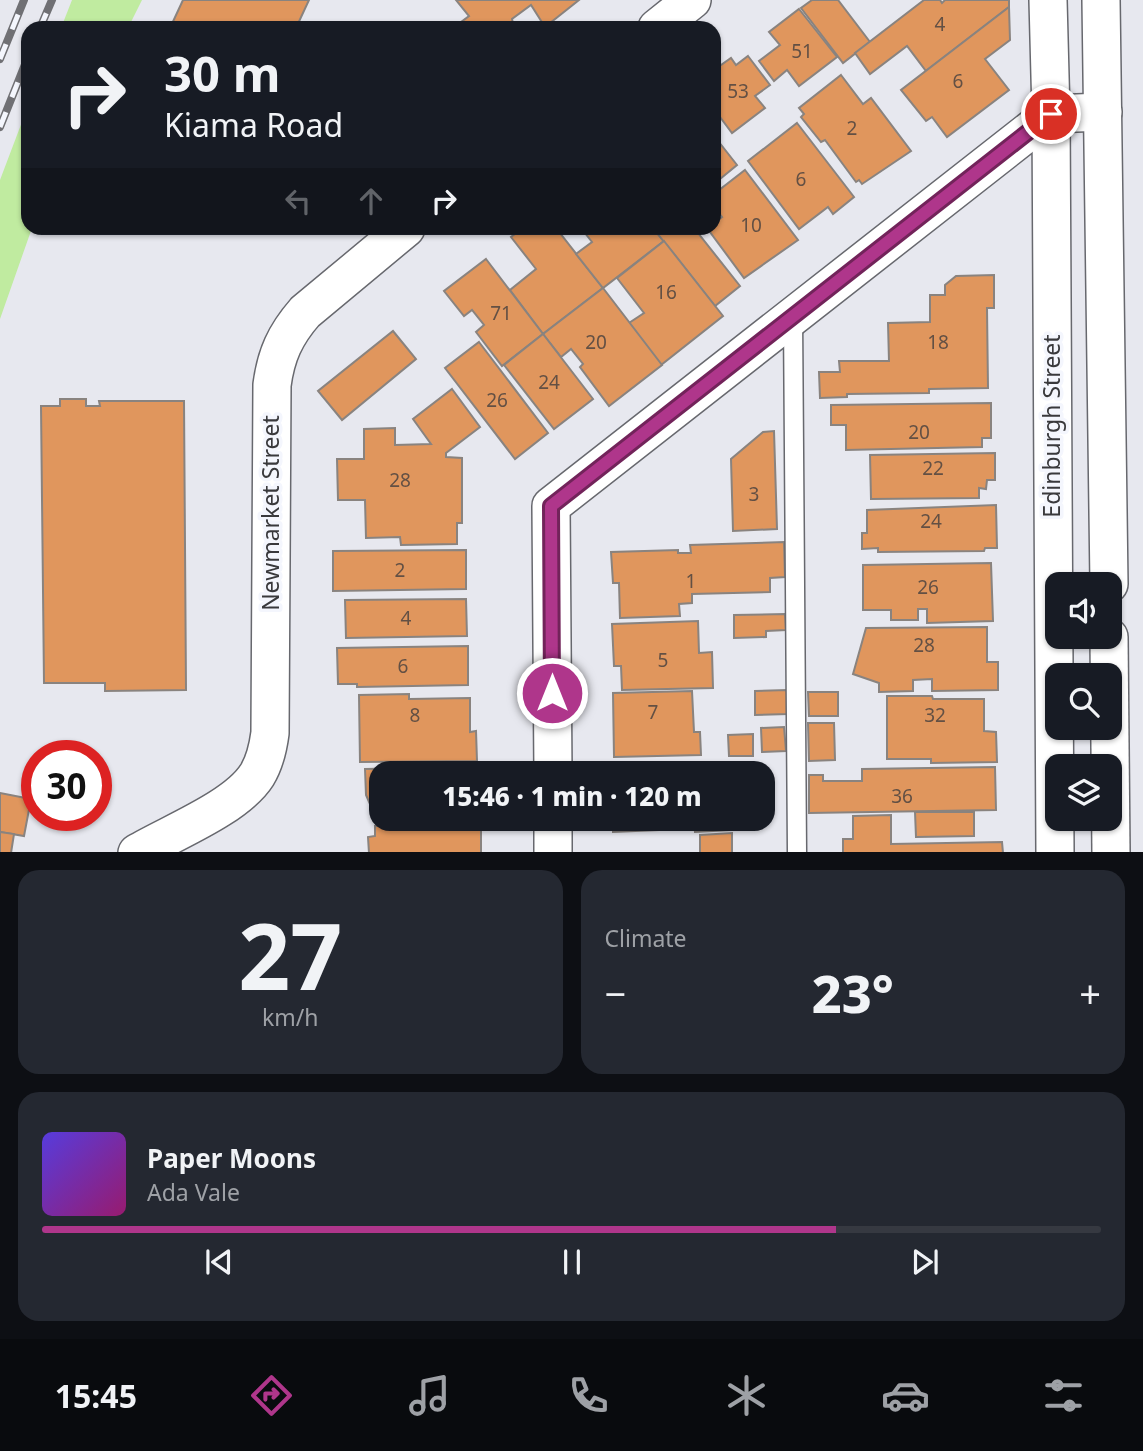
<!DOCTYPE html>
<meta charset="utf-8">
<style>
body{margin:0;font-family:"Noto Sans",sans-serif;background:#242831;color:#f1f3f6;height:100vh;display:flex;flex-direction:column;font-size:26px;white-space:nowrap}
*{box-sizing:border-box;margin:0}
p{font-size:23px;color:#9ea1a6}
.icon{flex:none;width:38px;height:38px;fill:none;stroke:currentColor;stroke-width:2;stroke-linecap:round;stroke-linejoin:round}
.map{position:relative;height:852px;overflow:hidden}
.side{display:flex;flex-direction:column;gap:18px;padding:18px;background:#0d0f14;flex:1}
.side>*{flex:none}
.banner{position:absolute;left:21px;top:21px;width:700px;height:214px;border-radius:21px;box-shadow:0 2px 5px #0004;background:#171b24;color:#f1f3f6;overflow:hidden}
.controls{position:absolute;left:1045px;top:572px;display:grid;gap:14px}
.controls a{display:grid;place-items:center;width:77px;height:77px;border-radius:14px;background:#171b24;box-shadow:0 2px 5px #0004;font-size:35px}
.speed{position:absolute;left:21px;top:740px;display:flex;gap:14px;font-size:35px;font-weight:700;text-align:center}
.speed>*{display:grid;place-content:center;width:91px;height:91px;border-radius:50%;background:#171b24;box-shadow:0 2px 5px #0004;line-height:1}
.speed .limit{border:10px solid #d22;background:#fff;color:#111}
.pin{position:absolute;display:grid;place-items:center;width:60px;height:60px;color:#fff;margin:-30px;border:4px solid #fff;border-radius:50%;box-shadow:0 2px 7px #0007}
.me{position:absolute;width:77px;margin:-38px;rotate:0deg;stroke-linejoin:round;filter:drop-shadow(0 0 5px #0008)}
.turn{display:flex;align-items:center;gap:24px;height:147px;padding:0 28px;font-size:32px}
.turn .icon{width:91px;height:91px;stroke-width:2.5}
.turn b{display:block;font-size:49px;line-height:60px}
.lanes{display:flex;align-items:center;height:66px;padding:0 28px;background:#0003;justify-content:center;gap:35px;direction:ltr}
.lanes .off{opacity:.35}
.big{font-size:52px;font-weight:800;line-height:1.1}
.side .card{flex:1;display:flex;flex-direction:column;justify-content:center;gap:10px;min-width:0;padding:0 24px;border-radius:21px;background:#242831}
.side .dial{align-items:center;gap:0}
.dial b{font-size:91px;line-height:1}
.song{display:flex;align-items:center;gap:21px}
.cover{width:84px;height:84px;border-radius:10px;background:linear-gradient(135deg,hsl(250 70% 55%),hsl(320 70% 35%))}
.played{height:7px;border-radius:4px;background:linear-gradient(90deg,#af368b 75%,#363941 75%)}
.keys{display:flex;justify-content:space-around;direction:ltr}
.heat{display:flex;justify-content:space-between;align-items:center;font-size:38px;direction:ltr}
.side .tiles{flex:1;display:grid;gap:18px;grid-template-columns:1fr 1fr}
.card:last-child{grid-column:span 2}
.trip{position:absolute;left:369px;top:761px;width:406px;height:70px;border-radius:21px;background:#171b24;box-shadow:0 2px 5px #0004;font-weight:800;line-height:70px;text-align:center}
.tabs{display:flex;height:112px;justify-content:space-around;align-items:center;background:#090b0e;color:#9ea1a6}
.tabs .icon{width:49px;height:49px}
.tabs .current{color:#af368b}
.tabs b{font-size:32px;color:#f1f3f6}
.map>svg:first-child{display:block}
.green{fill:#c0eba0}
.building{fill:#e0965d;stroke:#89837f;stroke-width:2}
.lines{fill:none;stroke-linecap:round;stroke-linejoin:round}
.lane-casing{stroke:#67686e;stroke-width:21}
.street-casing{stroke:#67686e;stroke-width:40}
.lane{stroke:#fff;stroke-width:18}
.street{stroke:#fff;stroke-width:37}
.rail-casing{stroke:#707074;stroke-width:8}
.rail{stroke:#f4f6fd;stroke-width:5;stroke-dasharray:16;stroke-linecap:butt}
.route-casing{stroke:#72235a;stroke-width:18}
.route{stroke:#af368b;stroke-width:12}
.labels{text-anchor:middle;stroke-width:7;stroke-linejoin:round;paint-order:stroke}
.number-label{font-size:19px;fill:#635044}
.street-label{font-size:23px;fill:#39393c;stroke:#f4f6fd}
</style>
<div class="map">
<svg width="1143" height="853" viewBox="0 0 1143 853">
<rect width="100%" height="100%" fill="#e7e8ef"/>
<g class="green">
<polygon points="72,0 142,0 128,28 61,28"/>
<polygon points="28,106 28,228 32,228 0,319 0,180"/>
</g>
<g class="building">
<polygon points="183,0 309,0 296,28 170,28"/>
<polygon points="456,0 579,0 545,27 531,5 512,19 514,28 453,28 469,16"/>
<polygon points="812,0 838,0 870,42 843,63 801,8"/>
<polygon points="924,0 940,0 942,3 945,0 1009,0 1009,7 926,71 907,46 870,74 855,53"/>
<polygon points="1009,7 1010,40 985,59 1009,90 947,137 932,117 926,121 901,90"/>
<polygon points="799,9 837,57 799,86 787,70 774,81 759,61 780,45 769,32"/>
<polygon points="748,56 770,85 755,96 765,108 732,133 714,109 714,70 731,58 736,65"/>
<polygon points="841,75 863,104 871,98 911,151 862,184 859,180 856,182 825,140 821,142 801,117 804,114 799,108"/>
<polygon points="797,123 854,197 833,214 828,207 799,229 748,161"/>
<polygon points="715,137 737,165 714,184 714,138"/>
<polygon points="745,170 798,240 744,278 707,228 714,228 714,223 722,217 714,207 714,194"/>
<polygon points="523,228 556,228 603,288 543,334 510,290 536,269 511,237"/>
<polygon points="581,228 653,228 664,241 603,288 576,254 592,242"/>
<polygon points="653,228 694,228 740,286 715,306"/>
<polygon points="664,241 723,316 661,365 629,323 644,313 617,278"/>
<polygon points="486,259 543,334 502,366 476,332 484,325 472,310 464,316 444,291"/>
<polygon points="994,275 994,308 987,308 988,388 929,389 929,393 847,394 847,397 820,398 819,372 840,372 839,361 889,361 888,323 930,322 930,295 945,295 945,285 956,276"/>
<polygon points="603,288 662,365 609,406 580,367 583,364 571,349 561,357 543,334"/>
<polygon points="393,331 416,359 342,420 318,391"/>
<polygon points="543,334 593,399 554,429 504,365"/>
<polygon points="479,342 548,433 515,459 445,368"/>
<polygon points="452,389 480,427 446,453 446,457 462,458 462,523 457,523 457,544 401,545 400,537 366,538 365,500 338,500 337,459 364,459 364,429 395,428 395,445 431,444 413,419"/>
<polygon points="60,399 86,399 86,406 100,406 99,401 184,401 186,690 105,691 105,683 44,683 41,406 60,406"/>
<polygon points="991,403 991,438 982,438 982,447 846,450 846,425 831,425 831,405"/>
<polygon points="774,431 777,529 733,531 731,459 763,432"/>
<polygon points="995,453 995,480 987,480 986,489 979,488 979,498 871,499 870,455"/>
<polygon points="996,505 997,548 985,548 984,551 878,552 878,548 862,549 862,533 867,533 867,510"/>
<polygon points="784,542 785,577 770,578 770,592 692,594 692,603 679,604 680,616 620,618 619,583 613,583 611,552 678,550 678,553 691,553 690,545"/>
<polygon points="466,550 466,589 333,591 333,551"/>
<polygon points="991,563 993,621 927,623 927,609 918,609 918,620 891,620 891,610 863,610 863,565"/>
<polygon points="466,599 467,636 346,638 345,600"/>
<polygon points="785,614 786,630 766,631 766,637 734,638 734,615"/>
<polygon points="698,621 699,653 712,652 713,688 622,690 621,666 614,666 612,624"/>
<polygon points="987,627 987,662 998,662 998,690 932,691 932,679 913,680 913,691 879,692 879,683 853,674 866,628"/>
<polygon points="468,646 468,685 357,687 357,684 338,684 337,648"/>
<polygon points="787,690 788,714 755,715 755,691"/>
<polygon points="692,691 694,732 700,732 701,755 614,757 613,693"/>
<polygon points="808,692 838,692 838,716 809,716"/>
<polygon points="409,694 409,699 470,698 470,732 476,731 477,761 360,762 359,695"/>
<polygon points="887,696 932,696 933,699 984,699 984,731 996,732 997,762 931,763 931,759 887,759"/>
<polygon points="808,723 834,723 835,760 809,761"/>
<polygon points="784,727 786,751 762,752 761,728"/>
<polygon points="753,734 753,756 729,756 728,735"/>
<polygon points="720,763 720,774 616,774 615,766"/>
<polygon points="479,767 479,774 382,774 382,819 418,820 377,820 366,795 365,769"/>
<polygon points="995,767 996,810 809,813 809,775 823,775 823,781 862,781 862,769"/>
<polygon points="0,793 31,799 24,836 0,832"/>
<polygon points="915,812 974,812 974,836 916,837"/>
<polygon points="891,815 891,844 1002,842 1003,853 843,853 843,839 853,839 853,816"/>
<polygon points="613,819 740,819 740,820 730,820 731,830 695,832 694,821 682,822 682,829 613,832"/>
<polygon points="474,825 473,829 481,828 481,853 369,853 368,837 375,836 375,826"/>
<polygon points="0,832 14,834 11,853 0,853"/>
<polygon points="732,833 732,853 700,853 700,835"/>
</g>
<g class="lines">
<defs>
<polyline id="lane" points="793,317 797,853"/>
<g id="street">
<polyline points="1048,0 1051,114 1055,853"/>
<polyline points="1101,0 1109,584"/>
<polyline points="657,28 692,0"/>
<polyline points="1109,637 1111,853"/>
<polyline points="553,774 551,506 1051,114 1103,112"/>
<polyline points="553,819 553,853"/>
<path d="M137,853C171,833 236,808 257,775C265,762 268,748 270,733L272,385C276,355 285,335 305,312L406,228"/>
</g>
</defs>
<use href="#lane" class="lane-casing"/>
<use href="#street" class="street-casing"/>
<use href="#lane" class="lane"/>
<use href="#street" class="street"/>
<defs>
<g id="rail">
<polyline points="40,28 52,0"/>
<polyline points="0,59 24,0"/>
<polyline points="0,127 28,57"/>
</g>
</defs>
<use href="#rail" class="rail-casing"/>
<use href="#rail" class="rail"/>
</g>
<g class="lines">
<defs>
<polyline id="route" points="552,693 551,506 1051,114"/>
</defs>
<use href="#route" class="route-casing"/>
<use href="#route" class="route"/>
</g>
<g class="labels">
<g class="number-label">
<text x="940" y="31">4</text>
<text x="802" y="58">51</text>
<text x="958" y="88">6</text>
<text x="738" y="98">53</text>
<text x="852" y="135">2</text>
<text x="801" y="186">6</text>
<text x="751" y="232">10</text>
<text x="666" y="299">16</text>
<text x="501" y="320">71</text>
<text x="596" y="349">20</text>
<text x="938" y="349">18</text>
<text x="549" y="389">24</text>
<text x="497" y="407">26</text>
<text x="919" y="439">20</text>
<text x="933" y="475">22</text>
<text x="400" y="487">28</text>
<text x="754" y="501">3</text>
<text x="931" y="528">24</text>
<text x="400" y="577">2</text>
<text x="691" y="588">1</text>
<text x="928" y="594">26</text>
<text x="406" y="625">4</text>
<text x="924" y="652">28</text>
<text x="663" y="667">5</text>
<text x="403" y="673">6</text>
<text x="653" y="719">7</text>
<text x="415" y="722">8</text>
<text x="935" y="722">32</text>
<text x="902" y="803">36</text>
</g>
<g class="street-label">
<text transform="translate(1052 426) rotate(-90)" y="8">Edinburgh Street</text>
<text transform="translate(271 513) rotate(-90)" y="8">Newmarket Street</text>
</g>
</g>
</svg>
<div class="controls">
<a><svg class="icon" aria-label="sound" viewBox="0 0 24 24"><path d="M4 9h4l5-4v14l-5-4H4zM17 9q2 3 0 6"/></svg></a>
<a><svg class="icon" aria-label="search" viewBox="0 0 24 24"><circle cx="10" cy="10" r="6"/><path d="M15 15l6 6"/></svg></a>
<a><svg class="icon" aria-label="layers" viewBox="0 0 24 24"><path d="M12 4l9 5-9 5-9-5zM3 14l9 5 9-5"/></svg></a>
</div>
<div class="speed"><div class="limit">30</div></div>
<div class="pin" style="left:1051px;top:114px;background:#d93025"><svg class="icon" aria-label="arrive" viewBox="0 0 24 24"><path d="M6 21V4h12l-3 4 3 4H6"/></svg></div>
<svg class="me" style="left:552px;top:693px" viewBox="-20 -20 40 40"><circle r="17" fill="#af368b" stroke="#fff" stroke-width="3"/><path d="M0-11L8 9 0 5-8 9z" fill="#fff"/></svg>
<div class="trip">15:46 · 1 min · 120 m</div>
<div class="banner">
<div class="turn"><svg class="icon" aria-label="right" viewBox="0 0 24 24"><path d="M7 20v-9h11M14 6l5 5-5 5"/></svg><div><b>30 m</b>Kiama Road</div></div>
<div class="lanes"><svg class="icon off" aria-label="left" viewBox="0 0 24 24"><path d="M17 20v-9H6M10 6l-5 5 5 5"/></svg><svg class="icon off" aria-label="ahead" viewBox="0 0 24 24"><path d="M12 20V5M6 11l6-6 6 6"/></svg><svg class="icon" aria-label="right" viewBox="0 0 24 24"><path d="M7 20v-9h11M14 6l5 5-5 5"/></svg></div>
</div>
</div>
<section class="side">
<div class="tiles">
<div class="card dial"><b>27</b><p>km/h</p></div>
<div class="card"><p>Climate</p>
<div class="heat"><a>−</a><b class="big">23°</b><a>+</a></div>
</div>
<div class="card">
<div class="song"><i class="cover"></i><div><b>Paper Moons</b><p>Ada Vale</p></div></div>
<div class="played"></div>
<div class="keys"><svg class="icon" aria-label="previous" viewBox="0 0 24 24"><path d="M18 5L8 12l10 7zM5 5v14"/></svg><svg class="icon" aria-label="pause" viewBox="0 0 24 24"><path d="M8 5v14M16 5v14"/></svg><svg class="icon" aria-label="next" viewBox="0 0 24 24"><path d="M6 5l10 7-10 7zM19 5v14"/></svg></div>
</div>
</div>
</section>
<nav class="tabs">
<b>15:45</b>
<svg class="icon current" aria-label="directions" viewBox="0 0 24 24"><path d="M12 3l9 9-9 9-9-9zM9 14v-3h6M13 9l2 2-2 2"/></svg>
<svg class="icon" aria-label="music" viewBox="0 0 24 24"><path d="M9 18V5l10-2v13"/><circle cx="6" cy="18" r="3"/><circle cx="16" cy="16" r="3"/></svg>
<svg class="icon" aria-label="phone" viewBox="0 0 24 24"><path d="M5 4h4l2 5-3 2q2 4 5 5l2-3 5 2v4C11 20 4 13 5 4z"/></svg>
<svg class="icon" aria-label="climate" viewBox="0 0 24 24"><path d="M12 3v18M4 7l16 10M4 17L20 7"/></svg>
<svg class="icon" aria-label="car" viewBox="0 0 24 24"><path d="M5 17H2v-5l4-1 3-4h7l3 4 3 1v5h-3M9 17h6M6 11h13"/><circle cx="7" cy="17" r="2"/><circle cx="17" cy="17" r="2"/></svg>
<svg class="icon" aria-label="filters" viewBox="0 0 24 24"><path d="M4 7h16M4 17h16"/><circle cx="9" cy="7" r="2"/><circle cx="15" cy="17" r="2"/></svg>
</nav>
